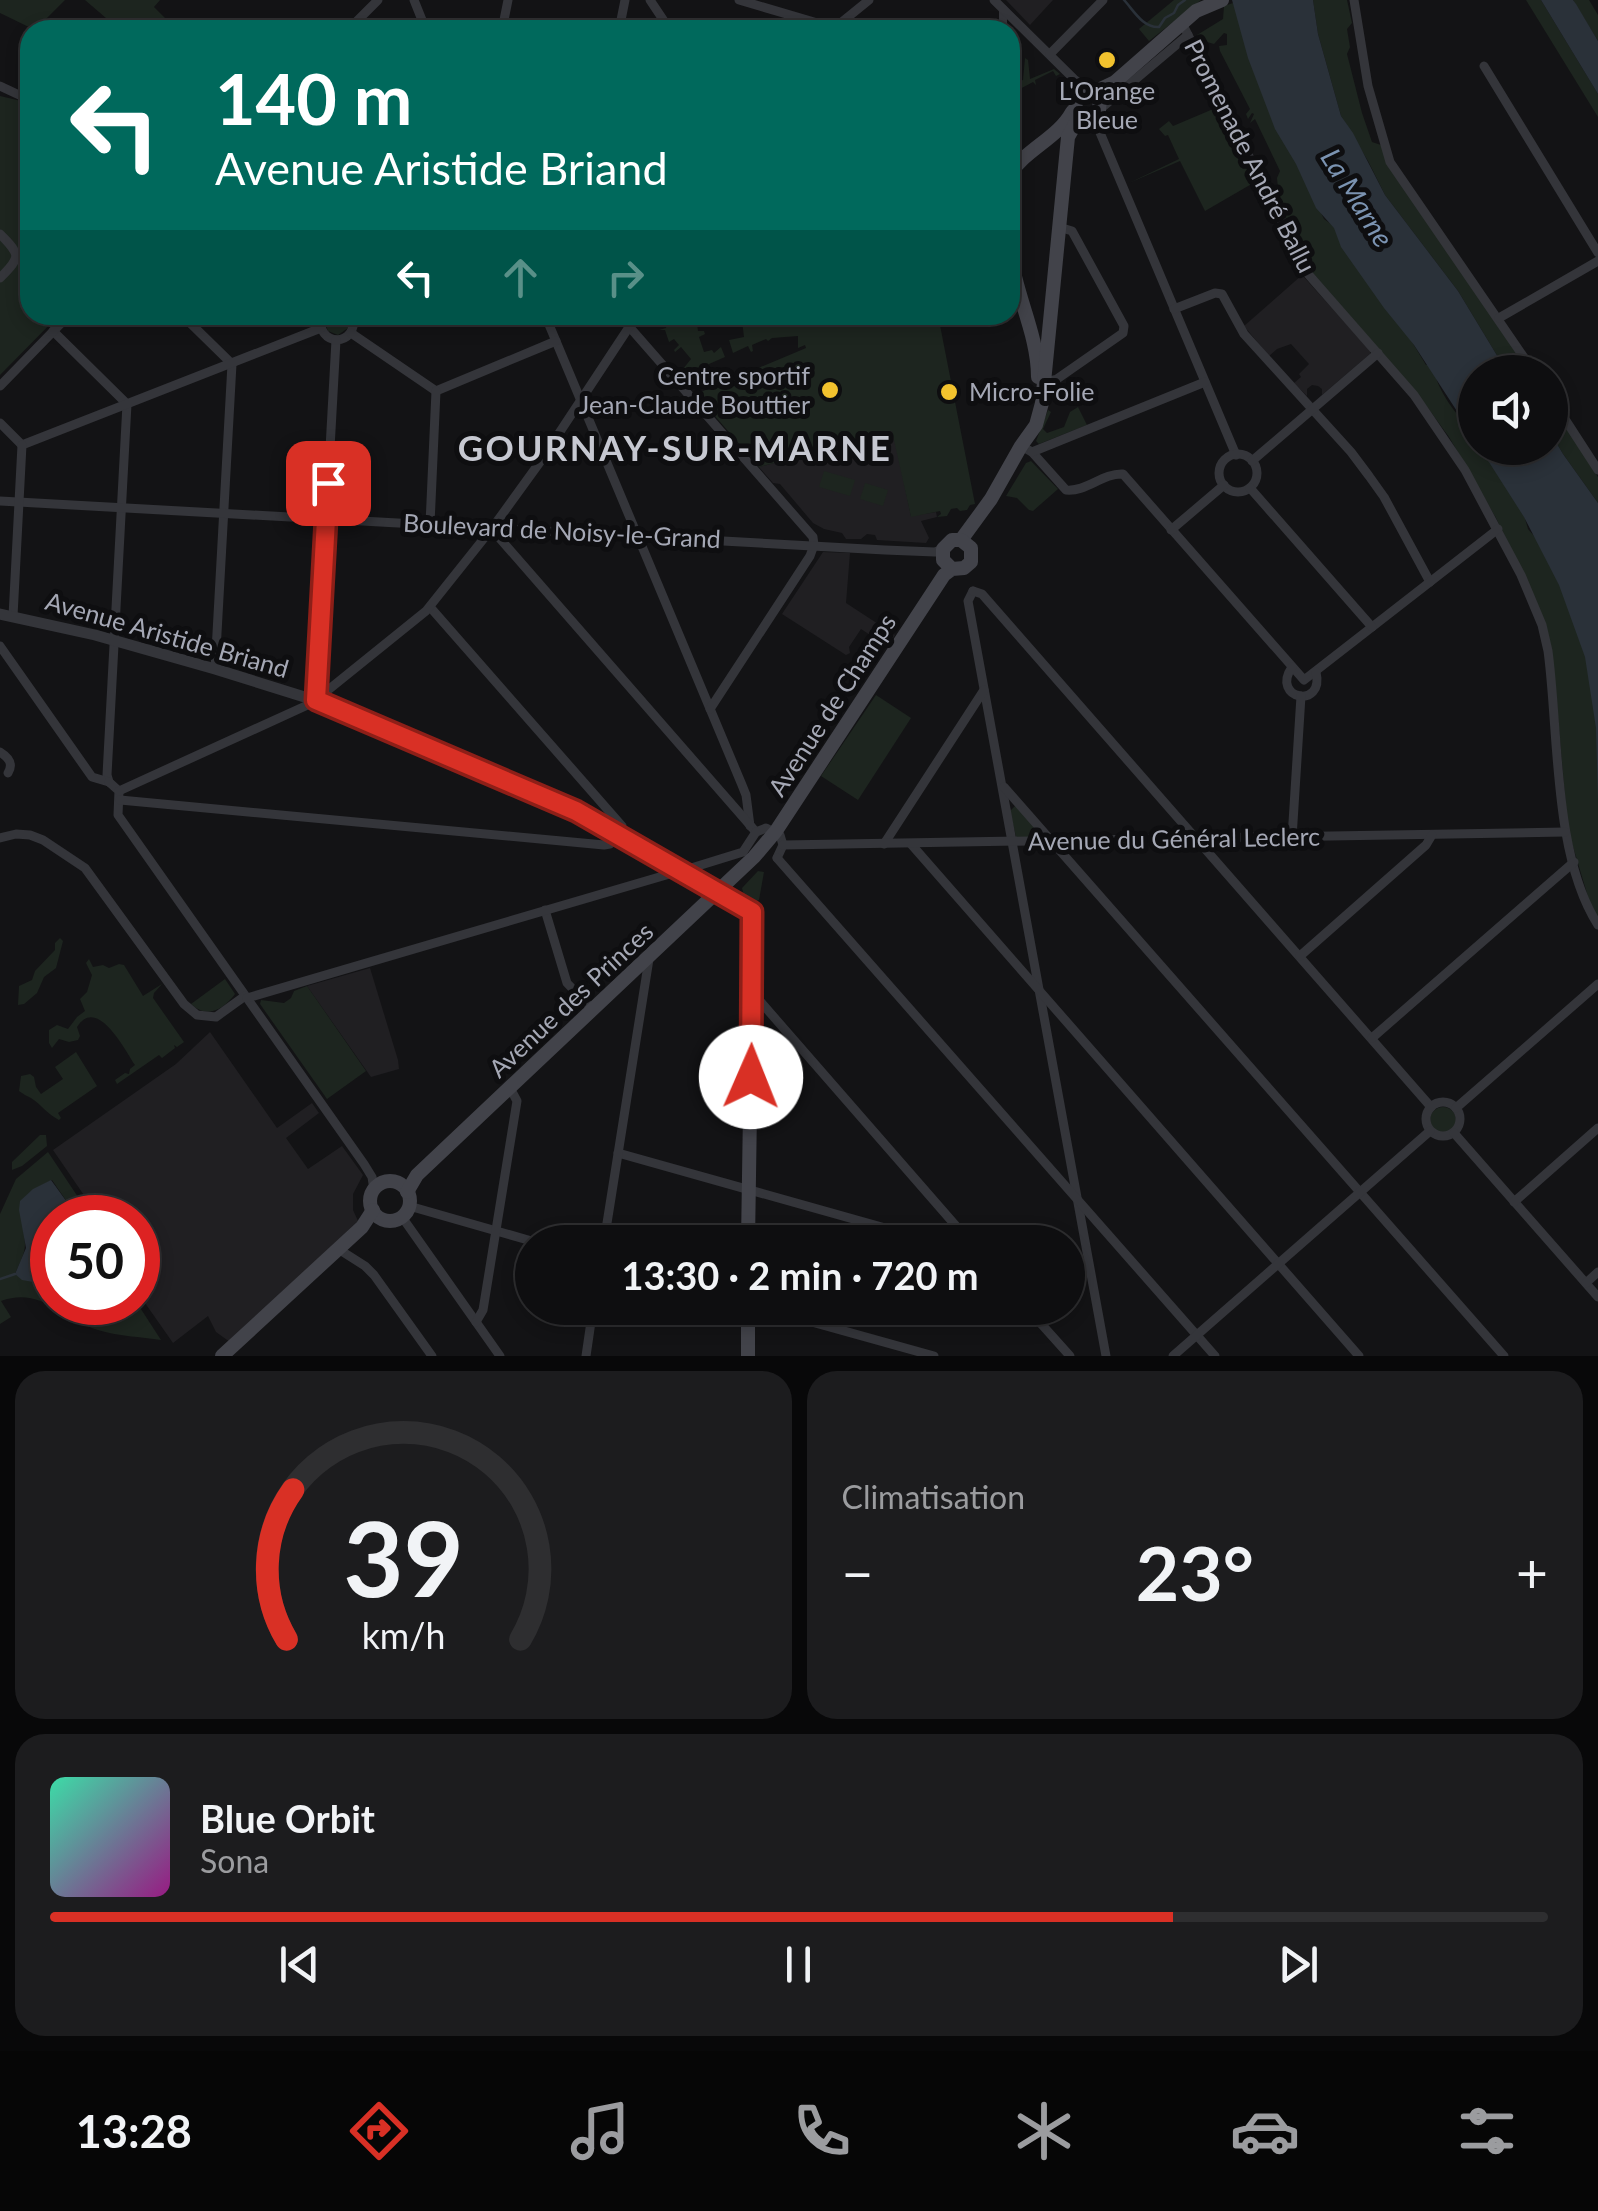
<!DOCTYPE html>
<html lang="fr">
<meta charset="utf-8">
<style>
body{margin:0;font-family:Lato,sans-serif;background:#1c1c1e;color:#f1f3f6;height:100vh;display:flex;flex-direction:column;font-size:38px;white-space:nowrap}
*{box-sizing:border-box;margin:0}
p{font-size:32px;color:#9b9c9f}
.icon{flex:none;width:55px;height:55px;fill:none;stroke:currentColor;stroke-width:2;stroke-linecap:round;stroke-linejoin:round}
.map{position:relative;height:1356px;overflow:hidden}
.panel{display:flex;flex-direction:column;gap:15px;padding:15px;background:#080809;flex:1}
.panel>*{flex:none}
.guide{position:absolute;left:20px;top:20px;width:1000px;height:305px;border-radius:30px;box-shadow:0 5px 15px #0003,0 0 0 2px #2e2e30;background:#00695c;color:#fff;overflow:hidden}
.fabs{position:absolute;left:1458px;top:355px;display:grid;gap:20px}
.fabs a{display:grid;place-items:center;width:110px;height:110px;border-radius:50%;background:#0e0e10;box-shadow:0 5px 15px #0003,0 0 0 2px #2e2e30;font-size:50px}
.speed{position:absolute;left:30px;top:1195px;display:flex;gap:20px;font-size:50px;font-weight:700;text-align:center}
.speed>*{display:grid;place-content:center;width:130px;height:130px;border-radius:50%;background:#0e0e10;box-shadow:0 5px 15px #0003,0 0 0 2px #2e2e30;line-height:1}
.speed .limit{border:15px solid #d22;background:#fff;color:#111}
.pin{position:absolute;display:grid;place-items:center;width:85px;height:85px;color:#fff;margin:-42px;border-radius:20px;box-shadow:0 5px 15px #0006}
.me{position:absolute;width:110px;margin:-55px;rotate:1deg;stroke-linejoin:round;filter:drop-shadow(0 0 8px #0008)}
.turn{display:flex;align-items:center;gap:35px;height:210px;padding:0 30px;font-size:45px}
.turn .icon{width:130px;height:130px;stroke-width:2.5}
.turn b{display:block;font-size:70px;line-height:85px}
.lanes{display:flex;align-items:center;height:95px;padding:0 30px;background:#0003;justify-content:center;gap:50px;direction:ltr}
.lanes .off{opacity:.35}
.big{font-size:75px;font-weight:700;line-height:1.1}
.panel .card{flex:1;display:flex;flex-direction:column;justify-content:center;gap:15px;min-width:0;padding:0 35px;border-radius:30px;background:#1c1c1e}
.panel .dial{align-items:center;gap:0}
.dial svg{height:260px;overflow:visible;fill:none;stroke:#2e2e30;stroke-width:7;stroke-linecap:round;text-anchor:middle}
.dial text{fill:#f1f3f6;stroke:none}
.song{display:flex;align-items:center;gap:30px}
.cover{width:120px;height:120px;border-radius:15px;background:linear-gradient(135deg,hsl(160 70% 55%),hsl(310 70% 35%))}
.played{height:10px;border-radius:5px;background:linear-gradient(90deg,#d93025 75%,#2e2e30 75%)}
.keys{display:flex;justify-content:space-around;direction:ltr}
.heat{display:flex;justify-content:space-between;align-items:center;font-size:55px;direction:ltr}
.panel .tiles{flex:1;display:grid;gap:15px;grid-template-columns:1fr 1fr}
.card:last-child{grid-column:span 2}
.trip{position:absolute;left:515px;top:1225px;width:570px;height:100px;border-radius:50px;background:#0e0e10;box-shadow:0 5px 15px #0003,0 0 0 2px #2e2e30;font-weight:700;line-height:100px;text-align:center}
.dock{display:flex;height:160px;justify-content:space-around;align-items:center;background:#060606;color:#9b9c9f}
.dock .icon{width:70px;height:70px}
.dock .selected{color:#d93025}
.dock b{font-size:45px;color:#f1f3f6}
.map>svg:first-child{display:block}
.built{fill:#201f22}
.green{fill:#1d251f}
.water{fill:#2a3139}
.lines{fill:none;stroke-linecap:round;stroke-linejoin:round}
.stream{stroke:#2a3139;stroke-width:2.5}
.pedestrian{stroke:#34353a;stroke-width:8}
.minor{stroke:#34353a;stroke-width:9}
.tertiary{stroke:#34353a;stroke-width:11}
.secondary{stroke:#42434a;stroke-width:14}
.route-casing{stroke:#8d1f18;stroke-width:25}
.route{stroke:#d93025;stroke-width:18}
.poi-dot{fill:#f2c22e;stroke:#0e0e10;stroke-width:4}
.labels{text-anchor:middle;stroke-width:10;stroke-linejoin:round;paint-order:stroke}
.poi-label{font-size:25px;fill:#a5a8b5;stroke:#0e0e10}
.street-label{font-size:25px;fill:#a5a8b5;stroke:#0e0e10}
.water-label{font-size:28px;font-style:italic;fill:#7b93b1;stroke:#0e0e10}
.district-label{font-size:35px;font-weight:bold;letter-spacing:2.5px;fill:#c6c8d1;stroke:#0e0e10}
</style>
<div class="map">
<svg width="1598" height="1356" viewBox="0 0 1598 1356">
<rect width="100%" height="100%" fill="#131315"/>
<g class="built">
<polygon points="1006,0 1053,0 1030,25"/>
<polygon points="1302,275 1370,350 1370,354 1322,395 1322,389 1318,386 1312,385 1307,389 1307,396 1294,383 1301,377 1299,374 1309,364 1291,344 1277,349 1269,356 1244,326"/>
<polygon points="893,430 911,516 936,512 937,517 921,521 929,538 926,543 877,540 875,535 867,534 861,539 846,539 842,533 824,529 813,523 780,484 773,483 759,467"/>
<polygon points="823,552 850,553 846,603 895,635 887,646 861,629 849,647 850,653 846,655 782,614"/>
<polygon points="370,968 398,1060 399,1069 371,1077 307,986"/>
<polygon points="210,1032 277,1128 312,1103 319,1113 286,1138 308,1169 342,1146 363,1175 353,1194 353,1210 358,1221 230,1342 216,1332 208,1316 173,1343 138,1293 138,1218 87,1217 82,1211 90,1204 53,1150 176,1064"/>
</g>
<g class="green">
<polygon points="0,0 65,0 35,30 0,13"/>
<polygon points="85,0 160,0 154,7 177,30 120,30"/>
<polygon points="1174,0 1201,0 1149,41 1139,29"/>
<polygon points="1313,0 1347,0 1352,23 1347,29 1350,47 1347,54 1362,113 1372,142 1381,145 1531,372 1507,372 1458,291 1385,195 1368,161 1341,116 1318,34"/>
<polygon points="1526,0 1541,0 1598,94 1598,117"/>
<polygon points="1573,0 1589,0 1598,15 1598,41"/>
<path d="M1233,3L1305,181L1324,219L1335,227L1341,245L1406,332L1426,365H1434C1433,385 1458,419 1475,432V448H1480L1518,494L1528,529L1546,550L1598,678V920L1592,910L1568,830L1555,683L1526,580L1496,518L1449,437L1425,404L1309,272L1276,209L1280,206L1277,178L1280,171L1255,119L1250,123L1254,114L1252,113L1248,119L1246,114L1250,109L1220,51L1219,46L1227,45V34L1224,33L1214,44L1197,39V35L1223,19L1224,6Z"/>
<polygon points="1025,58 1028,60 1030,79 1054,69 1060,74 1056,76 1053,71 1035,80 1036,85 1033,82 1012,93 1015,102 1010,102 1010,84 1023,80"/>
<polygon points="0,96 30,103 30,315 59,315 0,375"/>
<polygon points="1218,107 1255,182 1205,211 1180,161 1129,183 1179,159 1168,135 1165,136 1159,129 1169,121 1173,126"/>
<polygon points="326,315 347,315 349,320 348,328 338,335 328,331 324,320"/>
<polygon points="667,315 696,315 698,331 704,331 705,334 699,337 704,352 712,350 714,353 721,347 725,357 709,364 710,370 706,365 691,371 695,380 693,382 683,369 691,359 681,347 675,352 674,350 679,345 674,339 669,342 665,330 659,330 666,328"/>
<polygon points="741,315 938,315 975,504 970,505 967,510 960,511 957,508 951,509 947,516 937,517 941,514 940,511 911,517 892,431 759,467 696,394 806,348 805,345 798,348 798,336 772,338 768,341 766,339 752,345 753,351 751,352 748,346 733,353 729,340 744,337 742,321 739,318"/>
<polygon points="1550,402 1598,477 1598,503 1563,454 1550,432"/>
<polygon points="1078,407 1087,425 1039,444 1036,441 1048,410 1051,412 1043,429 1047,433 1064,427 1070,412"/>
<polygon points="1031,461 1058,489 1033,511 1029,510 1017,498 1006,496 1026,463"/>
<polygon points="824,471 855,480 850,496 819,487"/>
<polygon points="865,483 888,490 883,506 860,499"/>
<polygon points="876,695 911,718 858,800 821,776"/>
<polygon points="1015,806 1019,807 1040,832 1040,837 1016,837 1010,811"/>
<polygon points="758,871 764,872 759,900 754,902 744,896 742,888"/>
<polygon points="60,938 63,941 56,968 44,977 37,993 24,1004 18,1005 19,986 32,980 35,971 55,950 55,943"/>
<path d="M89,959L93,967L103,965L109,968L119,964L124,965L143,996L162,984L154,993L153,998L184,1042L177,1047L174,1045L175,1048L162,1058L159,1055L117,1084L115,1080L125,1073L129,1074L130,1069L135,1065C125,1050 97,995 77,1027L80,1036L78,1040L69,1042L59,1039L52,1048L49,1043V1030L57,1025L68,1029L77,1017L85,1011L80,999L87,992L92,975L86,963Z"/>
<path d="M225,979L235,994C223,1010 207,1019 191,1004Z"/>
<polygon points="307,986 366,1071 327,1099 260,1004 261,1000 284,1003 291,998 294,991"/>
<path d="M76,1052L97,1086L58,1113L61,1118L59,1120C47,1114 42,1105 31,1098C27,1096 23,1094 19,1091L21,1076L30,1074L34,1077L36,1087L41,1094L63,1079L55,1067Z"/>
<circle cx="1443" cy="1120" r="13"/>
<polygon points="40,1135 46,1135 47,1146 22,1166 12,1170 12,1162"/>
<path d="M48,1152L80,1200L81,1217H71L72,1209L52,1180C7,1202 23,1204 25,1244C25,1254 19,1264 15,1274L52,1286V1302L67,1303L77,1307L85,1303H137L161,1340C141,1337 117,1336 98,1330C63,1319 40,1286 1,1301L11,1317L0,1324V1214L16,1179Z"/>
</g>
<g class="water">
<polygon points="1232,0 1313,0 1318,34 1341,116 1353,133 1385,195 1458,291 1507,372 1475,372 1475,439 1414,345 1384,308 1341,247 1334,228 1316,208 1296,164 1275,129 1248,58"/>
<polygon points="1541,0 1573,0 1576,4 1598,41 1598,94"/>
<polygon points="1550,432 1563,454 1598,503 1598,801 1596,728 1585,657 1559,585 1524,517 1480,448 1550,448"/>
<polygon points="51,1180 72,1209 71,1217 52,1218 52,1286 34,1280 33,1282 22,1280 15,1274 26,1248 19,1210 20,1201 33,1189"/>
</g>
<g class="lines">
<g class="stream">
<path d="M1124,0C1134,11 1143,28 1159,27L1165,18L1174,13L1178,5L1185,0"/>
<polyline points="0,1279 15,1274"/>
</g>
<polyline class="pedestrian" points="1003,9 1003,30"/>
<g class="minor">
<polyline points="414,0 426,30"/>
<polyline points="650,0 670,30"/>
<polyline points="739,0 814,22 825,30"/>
<polyline points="994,0 1074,79 1090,91"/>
<polyline points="1354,0 1368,86 1390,162 1534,372"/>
<path d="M1184,27L1308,274L1414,395L1465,470L1521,575L1542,625L1548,651C1559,733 1553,855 1598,925"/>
<polyline points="348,30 378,0"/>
<polyline points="502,30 508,0"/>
<polyline points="619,30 625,0"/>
<polyline points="832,30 869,0"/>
<polyline points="1050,54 1103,0"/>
<polyline points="1484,66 1598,253"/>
<polyline points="0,86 30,100"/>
<polyline points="1099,110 1188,35"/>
<polyline points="1093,116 1236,455"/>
<polyline points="1010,148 1022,159"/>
<path d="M0,234C21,255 21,257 0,278"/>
<polyline points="1174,309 1215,293 1222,294 1244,334 1351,452 1369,476 1384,497 1430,582"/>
<polyline points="182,315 232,364 215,669"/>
<path d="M321,315C315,348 359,348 353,315"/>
<polyline points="545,315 742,785 746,795 750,826"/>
<polyline points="619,315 813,537 814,545 810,556 710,709"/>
<polyline points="1499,318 1598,261"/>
<polyline points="53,331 127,404 107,775 109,782"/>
<polyline points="351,333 436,391"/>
<polyline points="1041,383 1057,379 1123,333 1124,326 1072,231 1059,227"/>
<polyline points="0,386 69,315"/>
<polyline points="436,391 556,341"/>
<polyline points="1550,396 1598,470"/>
<polyline points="0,423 22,445"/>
<polyline points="22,445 321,328"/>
<path d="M1021,446L1032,452L1066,490C1087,492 1102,473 1123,474L1304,680L1498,529"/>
<polyline points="1032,452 1205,382"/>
<circle cx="1238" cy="473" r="19"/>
<polyline points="1252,461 1378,353"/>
<polyline points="1250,488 1372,627"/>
<polyline points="0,501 885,550 935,552 943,549"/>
<polyline points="430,524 436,391"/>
<polyline points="493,527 496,534 756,832"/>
<polyline points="1171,530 1224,485"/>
<polyline points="973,591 968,601 1106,1356"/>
<polyline points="973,591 982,594 1431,1107"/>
<polyline points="430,607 622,826"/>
<polyline points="13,616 22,445"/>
<polyline points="0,646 92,777 109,782"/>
<path d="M1292,667C1270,699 1325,710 1316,672"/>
<polyline points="316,701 336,340"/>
<path d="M0,752C8,757 14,763 8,773"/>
<polyline points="109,782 119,791 118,815 364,1164 372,1177 374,1190"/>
<polyline points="1004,787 1504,1356"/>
<polyline points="119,791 312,703 426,611 493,527 540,462 637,315"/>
<polyline points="120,800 604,845 610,844 618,835"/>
<polyline points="756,832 766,828 780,835 783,845 777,858"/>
<polyline points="0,838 16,834 30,835 43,840 85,868 184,1004 197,1015 216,1017 245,996"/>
<polyline points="1292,838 1301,696"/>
<polyline points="884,844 984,690"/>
<polyline points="911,844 1359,1356"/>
<polyline points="783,845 1565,832"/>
<polyline points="777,858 1215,1356"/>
<polyline points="686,873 688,869 743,852 756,832"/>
<polyline points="545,910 567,983 593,1010"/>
<polyline points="1300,956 1426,845 1432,835"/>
<polyline points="752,992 970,1242"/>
<polyline points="247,998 673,873 676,868"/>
<polyline points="1372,1038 1574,862"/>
<circle cx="1443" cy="1119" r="17"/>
<polyline points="1456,1108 1598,984"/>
<polyline points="1454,1133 1598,1297"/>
<polyline points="618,1153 935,1242"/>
<polyline points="1514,1202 1598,1128"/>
<polyline points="409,1206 535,1242"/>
<polyline points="402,1217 500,1356"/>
<polyline points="604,1242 649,959"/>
<polyline points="343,1252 365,1266 374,1275 432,1356"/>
<polyline points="1586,1283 1598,1272"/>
<polyline points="762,1308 934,1356"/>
<polyline points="1027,1308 1070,1356"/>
<polyline points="476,1322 483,1310 517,1101 510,1088"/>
<polyline points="586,1356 593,1308"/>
<polyline points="1173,1356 1430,1131"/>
</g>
<polyline class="tertiary" points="0,614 95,635 215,669 327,704 576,811 718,891"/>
<g class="secondary">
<polyline points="1094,92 1115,82 1196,11 1222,0"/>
<path d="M1010,174C1026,149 1058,138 1072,112"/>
<path d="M1010,251C1015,294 1038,334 1038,377"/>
<polyline points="961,540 991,499 1021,446 1036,425 1042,403 1068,137 1078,119 1093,116 1099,110 1100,99 1090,91 1083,91 1075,99 1076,110 1084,117"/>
<polyline points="718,891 753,914 748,1242"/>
<circle cx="390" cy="1201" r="20"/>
<polyline points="407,1192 417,1175 754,857 776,831 944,575 952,569 964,568 971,562 971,548 961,540 952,540 943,549 943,560 952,569"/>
<polyline points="748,1308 748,1356"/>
<polyline points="222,1356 362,1227 373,1210"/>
</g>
</g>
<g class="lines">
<defs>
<polyline id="route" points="328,483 316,700 576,811 752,912 751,1077"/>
</defs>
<use href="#route" class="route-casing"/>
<use href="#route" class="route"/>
</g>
<g class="poi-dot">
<circle cx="1107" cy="60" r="10"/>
<circle cx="830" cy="390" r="10"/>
<circle cx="949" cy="392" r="10"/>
</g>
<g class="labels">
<g class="poi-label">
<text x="1107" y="100">L'Orange<tspan x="1107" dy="29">Bleue</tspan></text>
<text x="810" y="385" text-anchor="end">Centre sportif<tspan x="810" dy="29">Jean-Claude Bouttier</tspan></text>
<text x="969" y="401" text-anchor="start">Micro-Folie</text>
</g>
<g class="street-label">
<text transform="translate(1250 156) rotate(63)" y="9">Promenade André Ballu</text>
<text transform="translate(562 531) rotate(3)" y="9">Boulevard de Noisy-le-Grand</text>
<text transform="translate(167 635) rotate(16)" y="9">Avenue Aristide Briand</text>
<text transform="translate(832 705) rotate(-57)" y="9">Avenue de Champs</text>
<text transform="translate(1174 839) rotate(-1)" y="9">Avenue du Général Leclerc</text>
<text transform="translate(571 1000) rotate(-43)" y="9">Avenue des Princes</text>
</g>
<g class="water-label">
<text transform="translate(1357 198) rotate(58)" y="10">La Marne</text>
</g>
<g class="district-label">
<text x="675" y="461">GOURNAY-SUR-MARNE</text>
</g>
</g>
</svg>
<div class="fabs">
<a><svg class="icon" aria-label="sound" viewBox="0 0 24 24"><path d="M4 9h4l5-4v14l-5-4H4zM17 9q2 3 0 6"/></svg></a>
</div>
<div class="speed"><div class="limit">50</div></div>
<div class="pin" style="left:328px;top:483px;background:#d93025"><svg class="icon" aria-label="arrive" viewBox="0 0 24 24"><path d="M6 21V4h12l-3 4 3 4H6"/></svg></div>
<svg class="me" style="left:751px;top:1077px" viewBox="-20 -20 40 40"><circle r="19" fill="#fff"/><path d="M0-13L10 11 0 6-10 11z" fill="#d93025"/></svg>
<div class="trip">13:30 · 2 min · 720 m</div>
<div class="guide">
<div class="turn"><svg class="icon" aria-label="left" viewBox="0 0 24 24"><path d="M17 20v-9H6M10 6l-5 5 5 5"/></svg><div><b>140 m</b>Avenue Aristide Briand</div></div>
<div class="lanes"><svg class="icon" aria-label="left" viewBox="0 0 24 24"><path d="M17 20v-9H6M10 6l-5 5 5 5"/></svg><svg class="icon off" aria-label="ahead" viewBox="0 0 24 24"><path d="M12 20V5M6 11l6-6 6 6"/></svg><svg class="icon off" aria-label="right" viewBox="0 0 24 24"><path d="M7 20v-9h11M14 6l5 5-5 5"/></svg></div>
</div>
</div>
<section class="panel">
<div class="tiles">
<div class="card dial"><svg viewBox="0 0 100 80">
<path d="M14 69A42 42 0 1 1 86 69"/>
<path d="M14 69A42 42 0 0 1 16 23" stroke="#d93025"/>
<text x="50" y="56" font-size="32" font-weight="700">39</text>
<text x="50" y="72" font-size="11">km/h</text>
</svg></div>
<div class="card"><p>Climatisation</p>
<div class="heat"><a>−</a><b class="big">23°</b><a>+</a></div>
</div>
<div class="card">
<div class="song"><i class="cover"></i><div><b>Blue Orbit</b><p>Sona</p></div></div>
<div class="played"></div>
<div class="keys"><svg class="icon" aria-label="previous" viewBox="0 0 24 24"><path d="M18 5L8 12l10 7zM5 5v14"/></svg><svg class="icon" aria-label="pause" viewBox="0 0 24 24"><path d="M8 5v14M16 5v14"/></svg><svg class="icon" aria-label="next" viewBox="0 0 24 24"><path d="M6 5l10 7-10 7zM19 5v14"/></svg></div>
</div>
</div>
</section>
<nav class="dock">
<b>13:28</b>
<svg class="icon selected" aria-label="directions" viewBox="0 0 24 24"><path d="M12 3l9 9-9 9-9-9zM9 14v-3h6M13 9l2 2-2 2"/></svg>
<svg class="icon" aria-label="music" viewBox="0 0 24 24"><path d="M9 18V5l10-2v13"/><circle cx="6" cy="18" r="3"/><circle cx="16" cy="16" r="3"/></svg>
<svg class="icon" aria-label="phone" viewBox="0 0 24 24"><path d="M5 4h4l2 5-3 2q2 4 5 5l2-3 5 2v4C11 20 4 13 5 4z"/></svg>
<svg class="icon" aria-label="climate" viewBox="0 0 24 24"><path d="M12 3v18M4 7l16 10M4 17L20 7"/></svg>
<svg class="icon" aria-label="car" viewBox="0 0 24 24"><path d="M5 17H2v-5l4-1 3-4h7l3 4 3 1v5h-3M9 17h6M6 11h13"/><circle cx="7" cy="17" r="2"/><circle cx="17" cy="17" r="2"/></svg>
<svg class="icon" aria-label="filters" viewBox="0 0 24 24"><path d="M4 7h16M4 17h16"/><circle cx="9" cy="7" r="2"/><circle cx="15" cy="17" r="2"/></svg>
</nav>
